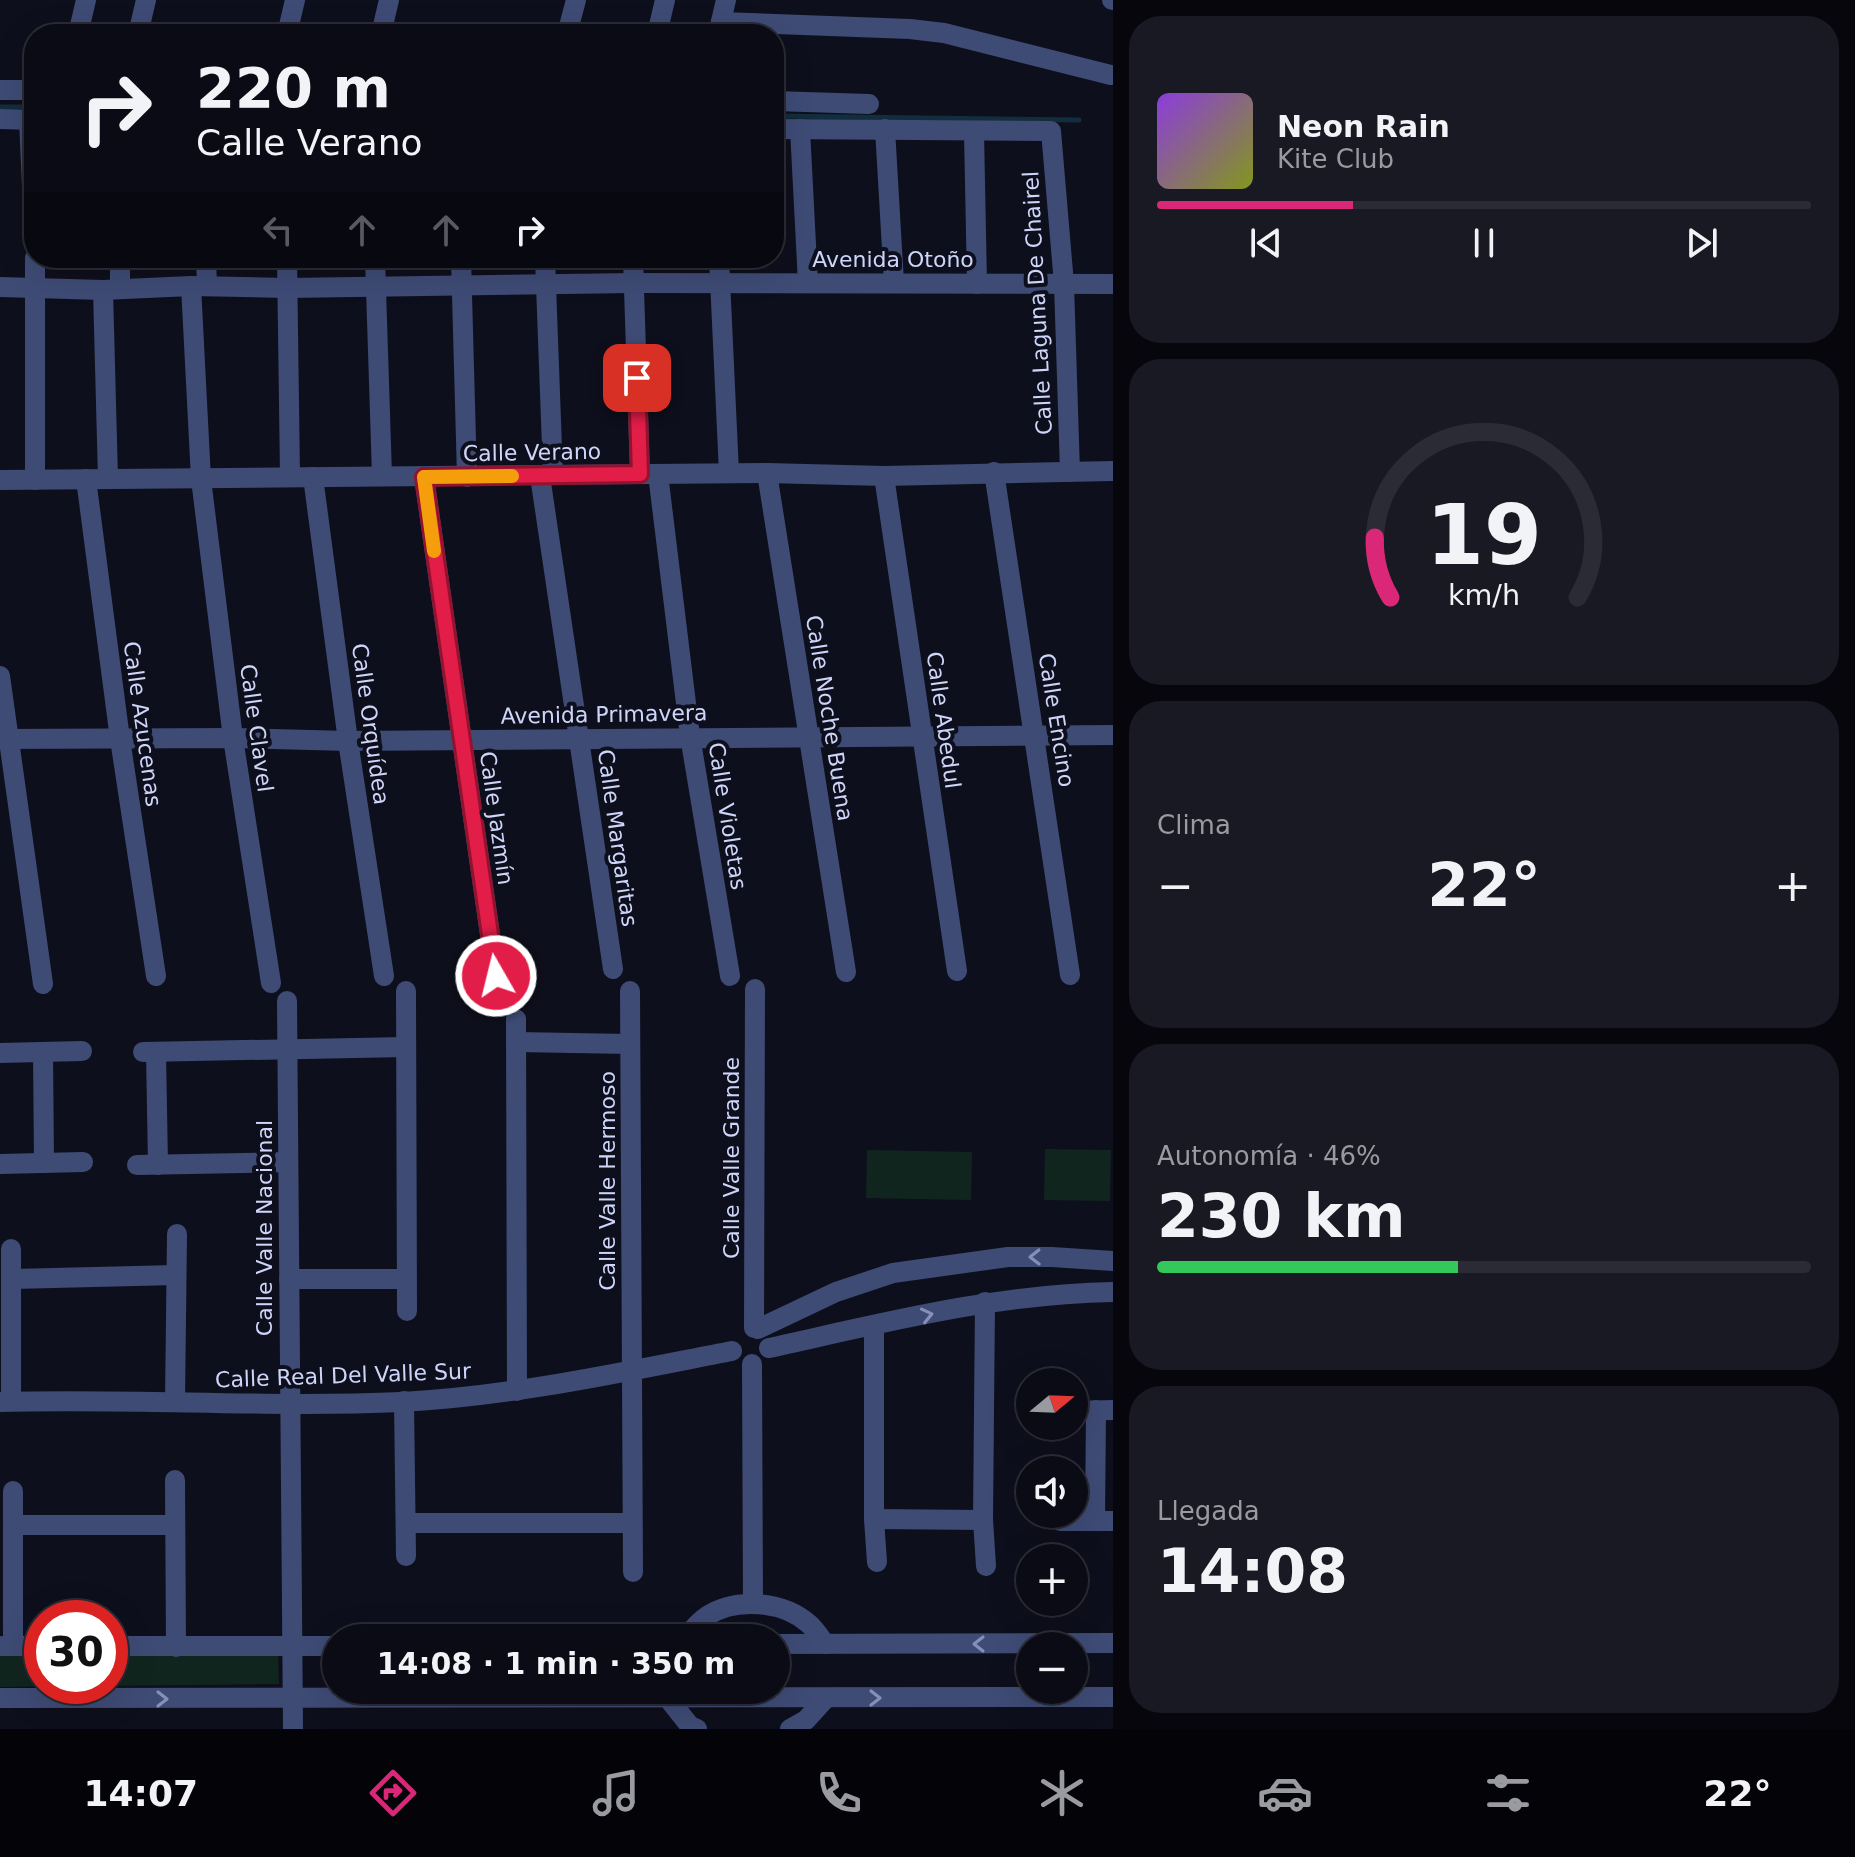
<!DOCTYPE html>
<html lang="es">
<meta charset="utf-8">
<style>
body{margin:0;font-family:"DejaVu Sans",sans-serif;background:#181922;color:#f1f3f6;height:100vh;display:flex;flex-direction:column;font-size:30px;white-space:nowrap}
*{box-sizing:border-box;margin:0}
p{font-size:26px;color:#999ba0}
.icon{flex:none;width:44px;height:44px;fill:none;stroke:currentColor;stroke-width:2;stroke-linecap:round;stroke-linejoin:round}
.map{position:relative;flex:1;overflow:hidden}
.sheet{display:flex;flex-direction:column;gap:16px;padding:16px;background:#06060c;width:742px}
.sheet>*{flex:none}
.banner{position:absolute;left:24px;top:24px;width:760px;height:244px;border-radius:32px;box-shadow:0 8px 32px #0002,0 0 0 2px #2a2b34;background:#0a0b15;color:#f1f3f6;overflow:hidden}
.needle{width:52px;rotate:71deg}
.fabs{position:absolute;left:1016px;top:1368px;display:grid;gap:16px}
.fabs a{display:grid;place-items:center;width:72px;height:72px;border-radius:50%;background:#0a0b15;box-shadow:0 8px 32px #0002,0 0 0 2px #2a2b34;font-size:40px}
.speed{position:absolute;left:24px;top:1600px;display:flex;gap:16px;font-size:40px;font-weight:700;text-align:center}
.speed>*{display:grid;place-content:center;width:104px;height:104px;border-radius:50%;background:#0a0b15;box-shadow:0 8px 32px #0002,0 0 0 2px #2a2b34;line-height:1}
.speed .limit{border:12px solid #d22;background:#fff;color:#111}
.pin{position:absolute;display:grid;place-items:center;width:68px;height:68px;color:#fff;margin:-34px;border-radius:16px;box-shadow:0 4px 12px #0006}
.me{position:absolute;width:88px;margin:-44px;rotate:352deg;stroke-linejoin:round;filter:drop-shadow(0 0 6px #0008)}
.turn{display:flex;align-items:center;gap:28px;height:168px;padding:0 40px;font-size:36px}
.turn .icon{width:104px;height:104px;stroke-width:2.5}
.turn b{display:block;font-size:56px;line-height:68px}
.lanes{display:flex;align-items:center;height:76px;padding:0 40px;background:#0003;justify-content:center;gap:40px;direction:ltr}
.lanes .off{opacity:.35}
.big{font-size:60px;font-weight:700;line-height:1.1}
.sheet .widget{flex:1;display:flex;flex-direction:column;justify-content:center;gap:12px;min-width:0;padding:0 28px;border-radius:32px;background:#181922}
.sheet .dial{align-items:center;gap:0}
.dial svg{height:208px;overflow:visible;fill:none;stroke:#2a2b34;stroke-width:7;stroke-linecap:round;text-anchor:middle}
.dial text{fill:#f1f3f6;stroke:none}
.song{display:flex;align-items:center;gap:24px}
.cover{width:96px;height:96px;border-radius:12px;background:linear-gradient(135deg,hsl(270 70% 55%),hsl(70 70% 35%))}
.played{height:8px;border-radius:4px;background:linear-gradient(90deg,#db2777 30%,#2a2b34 30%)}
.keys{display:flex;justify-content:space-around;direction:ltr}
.heat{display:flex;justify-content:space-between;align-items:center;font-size:44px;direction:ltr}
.charge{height:12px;border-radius:6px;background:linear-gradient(90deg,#34c759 46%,#2a2b34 0)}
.trip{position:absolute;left:322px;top:1624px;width:468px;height:80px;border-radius:40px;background:#0a0b15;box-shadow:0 8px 32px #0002,0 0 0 2px #2a2b34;font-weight:700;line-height:80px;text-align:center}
.tabs{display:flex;height:128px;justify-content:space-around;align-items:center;background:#040408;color:#999ba0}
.tabs .icon{width:56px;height:56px}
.tabs .active{color:#db2777}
.tabs b{font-size:36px;color:#f1f3f6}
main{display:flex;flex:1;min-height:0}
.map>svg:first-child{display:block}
.green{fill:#11251f}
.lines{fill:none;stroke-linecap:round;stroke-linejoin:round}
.stream{stroke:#122d3c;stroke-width:5}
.minor{stroke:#3e4b75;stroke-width:20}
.oneway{stroke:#8690b7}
.route-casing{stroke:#92132f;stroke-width:20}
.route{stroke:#e11d48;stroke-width:14}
.slow{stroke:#f59e0b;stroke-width:14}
.labels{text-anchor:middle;stroke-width:8;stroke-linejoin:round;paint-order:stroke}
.street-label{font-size:22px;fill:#ced5f9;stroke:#0e0f1c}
</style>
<main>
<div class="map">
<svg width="1113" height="1729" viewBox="0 0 1113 1729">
<rect width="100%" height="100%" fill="#0e0f1c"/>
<g class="green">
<polygon points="1045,1149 1111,1150 1110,1201 1044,1200"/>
<polygon points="867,1150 972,1152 971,1200 866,1198"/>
<polygon points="278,1651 279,1684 110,1686 110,1653"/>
<polygon points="42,1653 42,1686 83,1686 0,1687 0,1654"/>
</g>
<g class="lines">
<g class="stream">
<polyline points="0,107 34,107"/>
<polyline points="774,116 1079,120"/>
</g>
<g class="minor">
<polyline points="1112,0 1113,0"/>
<polyline points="721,22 910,29 944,33 1111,75"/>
<polyline points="78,34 86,0"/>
<polyline points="138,34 146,0"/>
<polyline points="287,34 295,0"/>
<polyline points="381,34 389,0"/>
<polyline points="567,34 576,0"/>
<polyline points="657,34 665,0"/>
<polyline points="718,34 726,0"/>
<polyline points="0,90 34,90"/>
<polyline points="774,101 869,104"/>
<polyline points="0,119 34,120"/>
<polyline points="29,120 34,231"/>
<polyline points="774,129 1051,131 1064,284 1070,472"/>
<polyline points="800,129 808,283"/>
<polyline points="885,129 894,283"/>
<polyline points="974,132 977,284"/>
<polyline points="35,258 35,480"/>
<polyline points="120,258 120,289"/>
<polyline points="206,258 207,286"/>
<polyline points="287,258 290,476"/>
<polyline points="375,258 382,476"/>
<polyline points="461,258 467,477"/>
<polyline points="545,258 553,475"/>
<polyline points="633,258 640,474"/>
<polyline points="719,258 729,473"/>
<polyline points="191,286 201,479 233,738 271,983"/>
<polyline points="0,287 103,290 191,286 287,288 633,283 1113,284"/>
<polyline points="103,290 108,479"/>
<polyline points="994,472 1070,975"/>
<polyline points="767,473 846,972"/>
<polyline points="658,474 690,736 730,976"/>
<polyline points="540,476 613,969"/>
<polyline points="884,476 957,971"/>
<polyline points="313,477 348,741 384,976"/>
<polyline points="424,477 496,976"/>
<polyline points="86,479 120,739 156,976"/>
<polyline points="0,480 767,473 884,476 1113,471"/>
<polyline points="0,676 43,984"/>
<polyline points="0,739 233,738 348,741 1113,735"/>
<polyline points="406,991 407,1311"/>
<polyline points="630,991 633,1572"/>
<polyline points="287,1001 293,1729"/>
<polyline points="516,1019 517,1391"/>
<polyline points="516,1042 630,1044"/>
<polyline points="43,1052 44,1163"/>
<polyline points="143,1052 406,1047"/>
<polyline points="156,1052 158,1165"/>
<polyline points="0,1053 82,1051"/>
<polyline points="0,1164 83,1162"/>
<polyline points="137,1165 288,1162"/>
<polyline points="13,1279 176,1275"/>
<polyline points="289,1279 406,1279"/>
<polyline points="985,1302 983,1520 986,1566"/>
<polyline points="874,1325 874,1519 877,1562"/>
<polyline points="754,1328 755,989"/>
<polyline points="758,1329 836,1292 893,1273 1008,1257 1052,1257 1113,1261"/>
<path d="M769,1348C883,1323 995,1294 1113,1292"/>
<polyline points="752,1364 753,1604"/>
<polyline points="11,1401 11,1249"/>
<polyline points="404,1401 406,1556"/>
<path d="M0,1402C134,1398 268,1408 402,1402C514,1396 623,1372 732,1351"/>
<polyline points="175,1402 177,1234"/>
<polyline points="1074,1411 1113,1410"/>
<polyline points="175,1480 176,1647"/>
<polyline points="13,1491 13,1645"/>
<polyline points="874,1519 983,1520"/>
<polyline points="1060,1521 1113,1521"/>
<polyline points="1095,1521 1096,1410"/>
<polyline points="406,1523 632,1523"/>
<polyline points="13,1525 175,1525"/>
<path d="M685,1638C692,1630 698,1622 707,1616C736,1597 783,1601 809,1624C815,1629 820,1637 825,1644"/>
<polyline points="776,1644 1113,1643"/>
<polyline points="2,1646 42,1646"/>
<polyline points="110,1646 336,1646"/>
<polyline points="667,1697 690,1726 697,1729"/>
<polyline points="0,1698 1113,1697"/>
<polyline points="790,1729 806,1720 826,1698"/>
</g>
</g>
<defs><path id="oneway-chevron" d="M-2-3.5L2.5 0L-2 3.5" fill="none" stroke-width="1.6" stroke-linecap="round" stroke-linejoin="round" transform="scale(2)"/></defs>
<g class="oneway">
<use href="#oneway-chevron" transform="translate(1035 1257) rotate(179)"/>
<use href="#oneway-chevron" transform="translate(927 1315) rotate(-13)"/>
<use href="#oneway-chevron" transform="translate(979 1644) rotate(180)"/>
<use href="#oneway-chevron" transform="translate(875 1698)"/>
<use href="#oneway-chevron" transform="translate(162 1699)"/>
</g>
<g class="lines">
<defs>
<polyline id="route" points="496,976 424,477 640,474 637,378"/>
</defs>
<use href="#route" class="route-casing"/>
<use href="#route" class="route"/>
<polyline class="slow" points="434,551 424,477 512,476"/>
</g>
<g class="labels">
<g class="street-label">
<text x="893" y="267">Avenida Otoño</text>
<text transform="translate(1037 303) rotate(-93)" y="8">Calle Laguna De Chairel</text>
<text transform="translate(532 452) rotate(-1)" y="8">Calle Verano</text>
<text transform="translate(604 714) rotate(-1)" y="8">Avenida Primavera</text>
<text transform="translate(830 718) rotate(81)" y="8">Calle Noche Buena</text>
<text transform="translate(944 720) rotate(82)" y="8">Calle Abedul</text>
<text transform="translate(1057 720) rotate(81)" y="8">Calle Encino</text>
<text transform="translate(143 724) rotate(82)" y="8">Calle Azucenas</text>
<text transform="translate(371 724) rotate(82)" y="8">Calle Orquídea</text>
<text transform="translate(257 728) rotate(82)" y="8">Calle Clavel</text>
<text transform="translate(728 816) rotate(81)" y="8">Calle Violetas</text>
<text transform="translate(497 818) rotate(82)" y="8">Calle Jazmín</text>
<text transform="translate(618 838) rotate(82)" y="8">Calle Margaritas</text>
<text transform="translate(731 1158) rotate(-90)" y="8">Calle Valle Grande</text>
<text transform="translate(607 1181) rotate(-90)" y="8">Calle Valle Hermoso</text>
<text transform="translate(264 1228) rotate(-90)" y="8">Calle Valle Nacional</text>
<text transform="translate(343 1375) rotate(-2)" y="8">Calle Real Del Valle Sur</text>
</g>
</g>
</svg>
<div class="fabs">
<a><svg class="needle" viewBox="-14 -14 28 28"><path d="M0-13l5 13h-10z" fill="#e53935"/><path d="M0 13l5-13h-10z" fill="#999ba0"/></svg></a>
<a><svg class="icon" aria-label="sound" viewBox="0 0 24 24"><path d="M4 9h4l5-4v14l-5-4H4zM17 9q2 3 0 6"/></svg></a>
<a>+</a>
<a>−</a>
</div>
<div class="speed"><div class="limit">30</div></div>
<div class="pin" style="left:637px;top:378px;background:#d93025"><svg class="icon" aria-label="arrive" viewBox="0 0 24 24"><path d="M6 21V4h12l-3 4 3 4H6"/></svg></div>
<svg class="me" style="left:496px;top:976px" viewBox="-20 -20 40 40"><circle r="17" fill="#e11d48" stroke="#fff" stroke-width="3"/><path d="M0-11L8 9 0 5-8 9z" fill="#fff"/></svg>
<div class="trip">14:08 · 1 min · 350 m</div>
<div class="banner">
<div class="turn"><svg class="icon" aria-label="right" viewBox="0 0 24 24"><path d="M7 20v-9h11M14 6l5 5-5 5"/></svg><div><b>220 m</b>Calle Verano</div></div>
<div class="lanes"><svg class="icon off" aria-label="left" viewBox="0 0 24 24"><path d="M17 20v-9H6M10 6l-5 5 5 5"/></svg><svg class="icon off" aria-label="ahead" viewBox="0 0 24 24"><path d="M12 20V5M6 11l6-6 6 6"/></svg><svg class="icon off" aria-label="ahead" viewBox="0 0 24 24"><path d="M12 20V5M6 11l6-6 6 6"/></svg><svg class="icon" aria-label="right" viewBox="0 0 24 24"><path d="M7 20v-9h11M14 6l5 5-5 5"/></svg></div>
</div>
</div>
<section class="sheet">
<div class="widget">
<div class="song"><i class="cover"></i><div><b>Neon Rain</b><p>Kite Club</p></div></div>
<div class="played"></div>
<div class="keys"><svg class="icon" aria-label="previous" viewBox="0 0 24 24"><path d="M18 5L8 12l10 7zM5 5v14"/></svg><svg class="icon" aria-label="pause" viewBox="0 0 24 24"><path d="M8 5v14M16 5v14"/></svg><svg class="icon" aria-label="next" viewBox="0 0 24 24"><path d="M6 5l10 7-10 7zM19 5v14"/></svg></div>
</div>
<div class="widget dial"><svg viewBox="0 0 100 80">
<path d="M14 69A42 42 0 1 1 86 69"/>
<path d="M14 69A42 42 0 0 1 8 46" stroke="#db2777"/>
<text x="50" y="56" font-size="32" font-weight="700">19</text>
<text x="50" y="72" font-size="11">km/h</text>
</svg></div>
<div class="widget"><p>Clima</p>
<div class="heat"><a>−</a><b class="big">22°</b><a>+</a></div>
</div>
<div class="widget"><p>Autonomía · 46%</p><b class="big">230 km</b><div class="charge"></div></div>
<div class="widget"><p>Llegada</p><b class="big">14:08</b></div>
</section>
</main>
<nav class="tabs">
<b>14:07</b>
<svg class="icon active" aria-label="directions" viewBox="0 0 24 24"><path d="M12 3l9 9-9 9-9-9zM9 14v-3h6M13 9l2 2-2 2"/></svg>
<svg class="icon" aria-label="music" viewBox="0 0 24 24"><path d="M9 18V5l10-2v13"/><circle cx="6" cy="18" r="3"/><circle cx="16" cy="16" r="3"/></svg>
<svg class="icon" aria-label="phone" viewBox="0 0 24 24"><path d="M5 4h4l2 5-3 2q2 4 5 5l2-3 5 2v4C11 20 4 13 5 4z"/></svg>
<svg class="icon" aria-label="climate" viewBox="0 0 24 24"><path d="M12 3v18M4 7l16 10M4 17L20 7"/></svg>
<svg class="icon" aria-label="car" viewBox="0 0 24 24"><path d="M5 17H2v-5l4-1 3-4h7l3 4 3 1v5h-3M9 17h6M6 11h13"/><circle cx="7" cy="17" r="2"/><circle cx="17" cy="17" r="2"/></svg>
<svg class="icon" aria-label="filters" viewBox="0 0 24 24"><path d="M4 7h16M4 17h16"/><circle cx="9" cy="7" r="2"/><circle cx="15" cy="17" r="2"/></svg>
<b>22°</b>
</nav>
